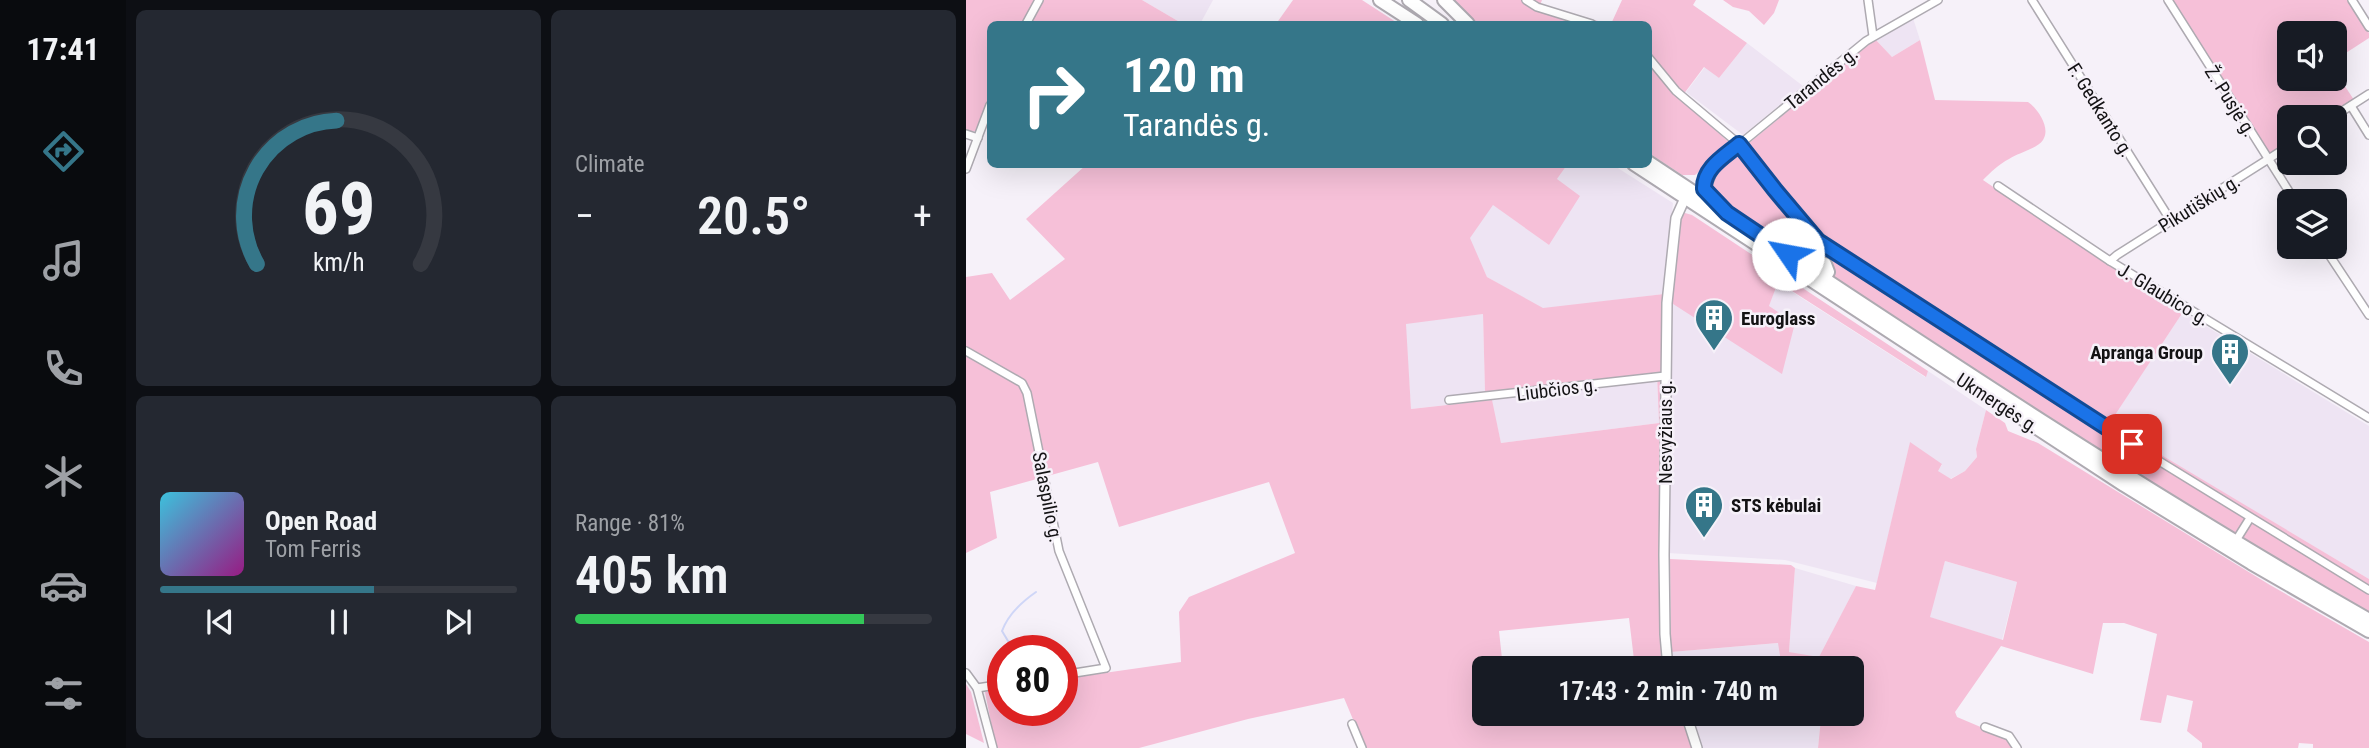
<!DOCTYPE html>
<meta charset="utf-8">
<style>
body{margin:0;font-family:"Roboto Condensed",sans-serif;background:#242831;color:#f1f3f6;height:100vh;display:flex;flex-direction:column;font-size:26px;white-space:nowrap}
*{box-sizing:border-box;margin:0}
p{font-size:23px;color:#9ea1a6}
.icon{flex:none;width:38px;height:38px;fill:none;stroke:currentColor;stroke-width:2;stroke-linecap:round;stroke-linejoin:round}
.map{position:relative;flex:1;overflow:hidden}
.side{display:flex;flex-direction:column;gap:10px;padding:10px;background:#0d0f14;width:840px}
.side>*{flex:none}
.guide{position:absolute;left:21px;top:21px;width:665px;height:147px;border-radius:10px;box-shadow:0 7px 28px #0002;background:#357689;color:#fff;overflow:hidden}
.controls{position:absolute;left:1311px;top:21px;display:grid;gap:14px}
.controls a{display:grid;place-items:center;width:70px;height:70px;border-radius:10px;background:#171b24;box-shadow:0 7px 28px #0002;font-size:35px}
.speed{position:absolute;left:21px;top:635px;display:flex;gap:14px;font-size:35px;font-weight:700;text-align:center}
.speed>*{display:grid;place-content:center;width:91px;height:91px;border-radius:50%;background:#171b24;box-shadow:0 7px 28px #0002;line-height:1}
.speed .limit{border:10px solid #d22;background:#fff;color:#111}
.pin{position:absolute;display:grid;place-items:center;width:60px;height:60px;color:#fff;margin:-30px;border-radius:14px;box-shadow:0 4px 10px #0006}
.me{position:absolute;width:77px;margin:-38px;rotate:303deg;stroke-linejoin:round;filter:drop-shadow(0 0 5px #0008)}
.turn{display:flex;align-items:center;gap:24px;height:147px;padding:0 21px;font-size:32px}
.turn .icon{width:91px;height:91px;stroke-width:2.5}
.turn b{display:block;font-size:49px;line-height:60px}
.big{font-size:52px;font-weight:600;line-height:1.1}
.side .tile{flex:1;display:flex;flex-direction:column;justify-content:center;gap:10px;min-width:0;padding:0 24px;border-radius:10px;background:#242831}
.side .dial{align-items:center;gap:0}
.dial svg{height:182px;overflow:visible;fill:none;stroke:#363941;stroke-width:7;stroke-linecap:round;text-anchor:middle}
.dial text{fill:#f1f3f6;stroke:none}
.song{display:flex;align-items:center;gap:21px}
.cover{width:84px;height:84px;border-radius:10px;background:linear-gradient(135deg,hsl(190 70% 55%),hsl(310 70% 35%))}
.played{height:7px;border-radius:4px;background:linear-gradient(90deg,#357689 60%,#363941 60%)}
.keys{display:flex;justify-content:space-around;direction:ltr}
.heat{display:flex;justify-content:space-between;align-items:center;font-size:38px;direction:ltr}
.charge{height:10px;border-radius:5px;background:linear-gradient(90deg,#34c759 81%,#363941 0)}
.side .tiles{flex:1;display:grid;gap:10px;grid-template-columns:repeat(2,1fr)}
.trip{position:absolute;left:506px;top:656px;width:392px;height:70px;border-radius:10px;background:#171b24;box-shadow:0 7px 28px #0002;font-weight:600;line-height:70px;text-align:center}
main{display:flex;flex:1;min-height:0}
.tabs{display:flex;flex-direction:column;width:126px;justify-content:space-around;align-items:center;background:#090b0e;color:#9ea1a6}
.tabs .icon{width:49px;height:49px}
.tabs .selected{color:#357689}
.tabs b{font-size:32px;color:#f1f3f6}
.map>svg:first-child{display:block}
.built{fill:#eee4f3}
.green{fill:#f6c0d8;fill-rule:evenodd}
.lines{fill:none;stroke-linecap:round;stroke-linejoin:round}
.stream{stroke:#cfd6f7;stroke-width:2}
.minor-casing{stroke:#aeaab1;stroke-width:10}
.tertiary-casing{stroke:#aeaab1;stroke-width:12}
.trunk-casing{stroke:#aeaab1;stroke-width:16}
.minor{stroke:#fff;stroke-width:7}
.tertiary{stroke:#fff;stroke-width:9}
.trunk{stroke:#fff;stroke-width:12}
.route-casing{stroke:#114b97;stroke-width:18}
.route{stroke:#1a73e8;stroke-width:12}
.labels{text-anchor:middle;stroke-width:5;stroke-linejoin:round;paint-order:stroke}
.street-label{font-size:19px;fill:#131214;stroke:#f6f1f9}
.poi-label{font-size:19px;font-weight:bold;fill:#131214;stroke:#f6f1f9;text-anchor:start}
</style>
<main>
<nav class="tabs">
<b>17:41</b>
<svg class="icon selected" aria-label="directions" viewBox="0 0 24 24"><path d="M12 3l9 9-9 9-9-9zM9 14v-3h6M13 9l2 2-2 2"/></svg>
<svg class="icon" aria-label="music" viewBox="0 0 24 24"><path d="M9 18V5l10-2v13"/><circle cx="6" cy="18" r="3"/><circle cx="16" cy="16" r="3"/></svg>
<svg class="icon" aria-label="phone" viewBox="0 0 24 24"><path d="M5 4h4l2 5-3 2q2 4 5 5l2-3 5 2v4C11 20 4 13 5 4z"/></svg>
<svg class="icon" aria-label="climate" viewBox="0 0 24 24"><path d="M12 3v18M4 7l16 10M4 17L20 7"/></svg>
<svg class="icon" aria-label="car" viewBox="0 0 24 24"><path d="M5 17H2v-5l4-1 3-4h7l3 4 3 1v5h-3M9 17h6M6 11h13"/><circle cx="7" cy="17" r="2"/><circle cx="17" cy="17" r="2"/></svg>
<svg class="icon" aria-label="filters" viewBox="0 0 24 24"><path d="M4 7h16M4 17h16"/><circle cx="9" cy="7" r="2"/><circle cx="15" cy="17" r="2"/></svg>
</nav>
<section class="side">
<div class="tiles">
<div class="tile dial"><svg viewBox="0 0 100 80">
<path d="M14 69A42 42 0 1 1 86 69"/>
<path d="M14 69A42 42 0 0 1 49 6" stroke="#357689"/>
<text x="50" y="56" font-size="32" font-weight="700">69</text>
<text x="50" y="72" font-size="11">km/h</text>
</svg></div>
<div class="tile"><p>Climate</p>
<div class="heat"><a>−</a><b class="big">20.5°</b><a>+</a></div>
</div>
<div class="tile">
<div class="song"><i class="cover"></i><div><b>Open Road</b><p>Tom Ferris</p></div></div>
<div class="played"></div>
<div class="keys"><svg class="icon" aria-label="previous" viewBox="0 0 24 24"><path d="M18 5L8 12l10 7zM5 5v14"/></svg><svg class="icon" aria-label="pause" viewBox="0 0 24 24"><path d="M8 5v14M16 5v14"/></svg><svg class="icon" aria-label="next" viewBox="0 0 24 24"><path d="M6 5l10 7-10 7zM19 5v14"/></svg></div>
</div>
<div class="tile"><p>Range · 81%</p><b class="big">405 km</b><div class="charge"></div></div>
</div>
</section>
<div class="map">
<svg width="1403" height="748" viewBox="0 0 1403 748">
<rect width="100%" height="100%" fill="#f6f1f9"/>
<g class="built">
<polygon points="176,0 247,0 234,24 217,24"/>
<polygon points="947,18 954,40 926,57 909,39"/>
<polygon points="781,43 837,86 777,135 720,92 739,67 753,78"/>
<polygon points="601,165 647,165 707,203 698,294 577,309 521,277 503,238 527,204 583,245 591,179"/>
<polygon points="811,282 959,377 962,371 1020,410 1010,449 1011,457 999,471 984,479 971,471 976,465 944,443 911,583 819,560 702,553 704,302 803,306"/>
<polygon points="1217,312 1403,426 1403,579 1176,444 1149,414"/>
<polygon points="517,314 519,392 691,374 693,423 535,443 525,400 445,409 439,323"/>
<polygon points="979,561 1051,582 1036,640 963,617"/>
<polygon points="829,568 890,586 853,658 823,652"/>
<polygon points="813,643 816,668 710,668 705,652"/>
<polygon points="725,714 822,714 855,718 852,748 735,748"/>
</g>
<g class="green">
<polygon points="0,0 69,0 55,24 24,24 24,96 10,131 0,132"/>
<polygon points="77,0 176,0 217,24 62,24"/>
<polygon points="327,0 396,0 433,24 310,24"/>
<polygon points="486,0 576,0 574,5 643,24 510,24"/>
<polygon points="656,0 730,0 727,5 781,43 753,78 738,67 714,99 765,144 729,175 716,175 683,153 682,24 645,24"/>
<polygon points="757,0 813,0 808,13 798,25 783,11 767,7"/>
<polygon points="1206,0 1382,0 1403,33 1403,38 1369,60 1368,33 1323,33 1323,79 1368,79 1369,71 1388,100 1362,117 1323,117 1323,143 1303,155"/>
<path d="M909,39L926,57L954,40L969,100L1062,102C1072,109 1085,128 1077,140C1071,149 1052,153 1043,159C1033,164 1024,173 1017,180L1139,263L1217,312L1149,415L1177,444L1403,579V613C1177,485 962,338 744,196L741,183L748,172Z"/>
<path d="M120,165H601L591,179L614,196L583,245L527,205L504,238L521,277L577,308L698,294L696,359L695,640L701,668H669L663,618L533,631L537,668H518V714H716L726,748H399L378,698L282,719L173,748H30L19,692L37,688V710H96V679L215,662L213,612L223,597L329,553L303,482L153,527L132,462L24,492L31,538L0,553V277L26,273L44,300L99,259L60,219ZM517,314L519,393L691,374L693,423L535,443L526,400L445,409L440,324Z"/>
<polygon points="719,213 726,215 962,371 960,377 812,282 803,306 829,323 816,374 704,302 713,218 715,214"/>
<path d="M1020,410L1039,423L1042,431L1072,443L1304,585L1403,642V748H1347V744L1333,743L1332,748H1236V743L1221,731L1227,701L1201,695L1195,723L1174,720L1191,634L1158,623H1137L1127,674L1035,646L989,712L991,717L1043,739L1048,748H852L855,718L822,714H886V668H816L812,643L705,652L704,559L825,565L829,568L823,652L853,657L890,586L909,590L944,442L976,464L972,471L985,479L999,471L1011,457L1010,449ZM979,561L1051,582L1037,640L964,617Z"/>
<polygon points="0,684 5,692 18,743 0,734"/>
</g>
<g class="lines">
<path class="stream" d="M54,647L42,641L36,631C42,615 57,601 70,592"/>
<defs>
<g id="minor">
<polyline points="560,0 571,7 626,24"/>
<polyline points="902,0 907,36"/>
<polyline points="1066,0 1205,221"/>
<polyline points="1202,0 1329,201"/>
<polyline points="1386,0 1403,27"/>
<polyline points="60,24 73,0"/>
<polyline points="682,57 710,91 773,144 809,190 852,241 1154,437 1403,590"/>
<polyline points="1385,106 1403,135"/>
<polyline points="1367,117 1403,94"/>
<polyline points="0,134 12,138"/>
<polyline points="746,167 900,41 972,0"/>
<polyline points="0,169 24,105"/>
<polyline points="1032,186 1144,261 1403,418"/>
<polyline points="1358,247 1403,315"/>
<polyline points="1144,261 1151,255 1323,146"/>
<polyline points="0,351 56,383 61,393 93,551 140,668 96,675"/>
<polyline points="483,400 699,376"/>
<polyline points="1269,542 1284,518"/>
<polyline points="0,673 11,688 27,748"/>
<polyline points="11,688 37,684"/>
<polyline points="386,724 396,748"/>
<polyline points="1019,727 1043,736 1051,748"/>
</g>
<g id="tertiary">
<polyline points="705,668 701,657 699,634 698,555 701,303 710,218 719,198"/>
<polyline points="720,714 731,748"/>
</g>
<g id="trunk">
<polyline points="414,0 451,24"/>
<polyline points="443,0 476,24"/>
<polyline points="478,0 502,24"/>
<path d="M682,162C919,319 1156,479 1403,620"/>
<polyline points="668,164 1158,485 1285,563 1403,631"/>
<polyline points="746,167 738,186 747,200"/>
<polyline points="834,257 859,264 862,272 858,278"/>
</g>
</defs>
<use href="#minor" class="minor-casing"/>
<use href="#tertiary" class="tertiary-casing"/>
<use href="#trunk" class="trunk-casing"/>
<use href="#minor" class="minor"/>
<use href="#tertiary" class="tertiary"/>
<use href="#trunk" class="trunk"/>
</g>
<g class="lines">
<defs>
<path id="route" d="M822,254L761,213L738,189C737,168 759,156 773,144L809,190L852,241L1166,444"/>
</defs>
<use href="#route" class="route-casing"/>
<use href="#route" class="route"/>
</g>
<defs>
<symbol id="building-pin" viewBox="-11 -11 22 30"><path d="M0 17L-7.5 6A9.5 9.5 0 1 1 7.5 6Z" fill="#357689" stroke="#f6f1f9"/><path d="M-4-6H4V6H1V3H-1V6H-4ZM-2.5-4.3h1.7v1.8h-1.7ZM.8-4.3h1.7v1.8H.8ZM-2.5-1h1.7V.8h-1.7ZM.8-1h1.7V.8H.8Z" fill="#fff"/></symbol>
</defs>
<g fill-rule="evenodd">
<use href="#building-pin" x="726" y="296" width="44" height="60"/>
<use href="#building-pin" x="1242" y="330" width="44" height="60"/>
<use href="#building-pin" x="716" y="483" width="44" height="60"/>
</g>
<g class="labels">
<g class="street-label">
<text transform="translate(855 78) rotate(-39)" y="7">Tarandės g.</text>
<text transform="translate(1265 101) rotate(58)" y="7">Ž. Pusjė g.</text>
<text transform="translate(1135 110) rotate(58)" y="7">F. Gedkanto g.</text>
<text transform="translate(1233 203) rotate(-32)" y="7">Pikutiškių g.</text>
<text transform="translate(1198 294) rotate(31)" y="7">J. Glaubico g.</text>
<text transform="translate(591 389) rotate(-7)" y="7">Liubčios g.</text>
<text transform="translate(1032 403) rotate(33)" y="7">Ukmergės g.</text>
<text transform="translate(699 432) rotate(-90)" y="7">Nesvyžiaus g.</text>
<text transform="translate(82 497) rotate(79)" y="7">Salaspilio g.</text>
</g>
<g class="poi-label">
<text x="775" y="325">Euroglass</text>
<text x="1237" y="359" text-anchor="end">Apranga Group</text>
<text x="765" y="512">STS kėbulai</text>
</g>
</g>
</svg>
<div class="controls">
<a><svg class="icon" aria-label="sound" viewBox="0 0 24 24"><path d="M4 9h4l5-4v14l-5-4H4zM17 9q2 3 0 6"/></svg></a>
<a><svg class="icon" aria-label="search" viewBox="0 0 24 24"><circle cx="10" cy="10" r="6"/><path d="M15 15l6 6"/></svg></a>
<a><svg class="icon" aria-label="layers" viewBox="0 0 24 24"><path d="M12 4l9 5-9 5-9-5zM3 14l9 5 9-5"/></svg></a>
</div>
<div class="speed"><div class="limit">80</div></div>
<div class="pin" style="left:1166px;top:444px;background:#d93025"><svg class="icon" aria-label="arrive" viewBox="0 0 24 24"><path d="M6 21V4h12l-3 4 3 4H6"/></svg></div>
<svg class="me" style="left:822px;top:254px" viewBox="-20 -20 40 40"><circle r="19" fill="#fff"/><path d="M0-13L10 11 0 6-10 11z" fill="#1a73e8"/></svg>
<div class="trip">17:43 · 2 min · 740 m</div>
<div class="guide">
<div class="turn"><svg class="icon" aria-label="right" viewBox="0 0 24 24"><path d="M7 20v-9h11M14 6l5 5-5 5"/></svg><div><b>120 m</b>Tarandės g.</div></div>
</div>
</div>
</main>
